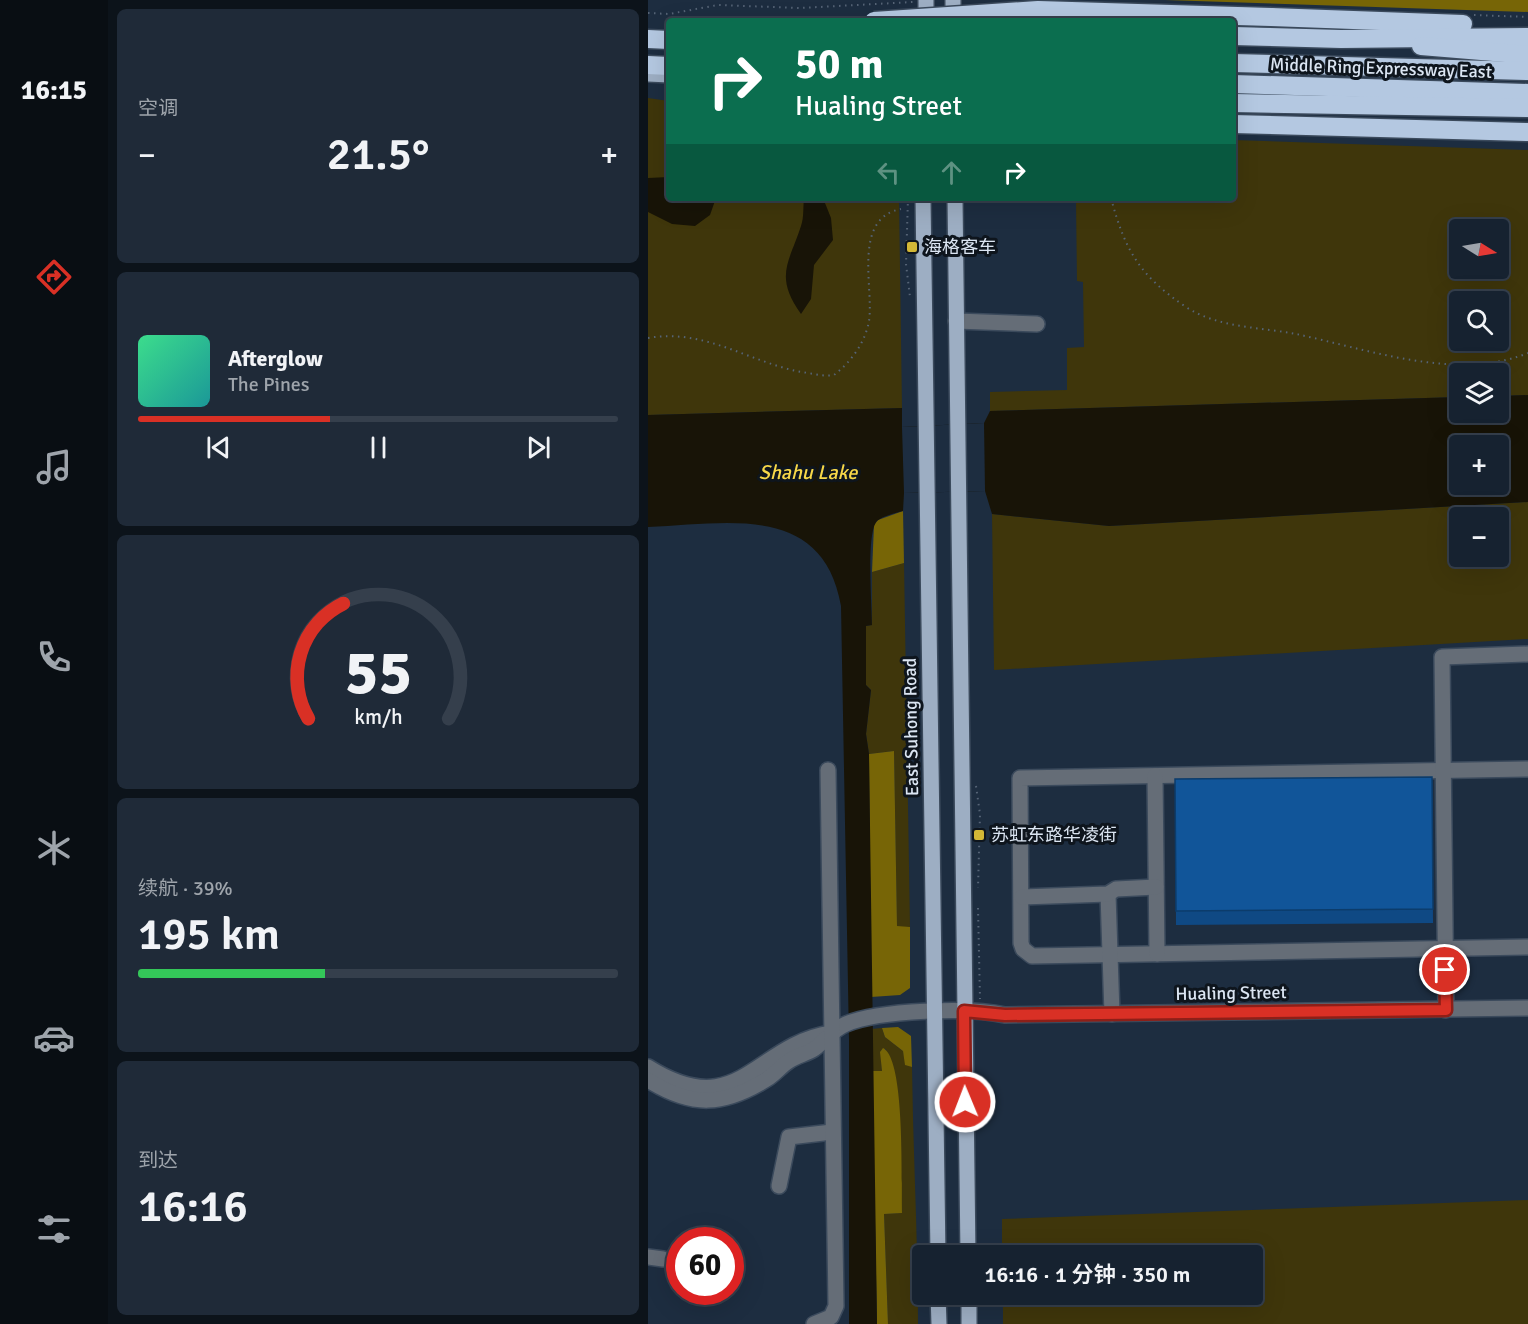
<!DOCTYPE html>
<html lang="zh">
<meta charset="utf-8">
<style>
body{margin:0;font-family:Signika,"Noto Sans SC",sans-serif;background:#1f2a38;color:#f1f3f6;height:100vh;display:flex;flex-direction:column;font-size:22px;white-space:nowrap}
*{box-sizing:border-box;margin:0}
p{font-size:20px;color:#9ea4ab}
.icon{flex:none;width:33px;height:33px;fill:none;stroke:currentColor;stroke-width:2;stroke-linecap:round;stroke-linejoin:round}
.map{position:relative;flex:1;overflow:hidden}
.drawer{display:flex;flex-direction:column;gap:9px;padding:9px;background:#0c131a;width:540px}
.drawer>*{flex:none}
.banner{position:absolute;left:18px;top:18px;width:570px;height:183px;border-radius:6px;box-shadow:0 6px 24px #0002,0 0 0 2px #353f4c;background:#0b6e4f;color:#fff;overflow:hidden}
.needle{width:39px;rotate:101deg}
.fabs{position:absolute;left:801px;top:219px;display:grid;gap:12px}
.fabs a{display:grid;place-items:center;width:60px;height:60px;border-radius:6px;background:#162230;box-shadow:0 6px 24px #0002,0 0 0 2px #353f4c;font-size:30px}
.speed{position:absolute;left:18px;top:1227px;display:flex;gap:12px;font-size:30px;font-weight:700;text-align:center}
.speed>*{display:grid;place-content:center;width:78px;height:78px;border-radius:50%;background:#162230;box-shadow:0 6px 24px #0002,0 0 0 2px #353f4c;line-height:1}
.speed .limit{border:9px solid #d22;background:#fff;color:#111}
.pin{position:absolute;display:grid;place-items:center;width:51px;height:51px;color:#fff;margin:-26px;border:3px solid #fff;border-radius:50%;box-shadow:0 2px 6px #0007}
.me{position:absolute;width:66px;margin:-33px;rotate:359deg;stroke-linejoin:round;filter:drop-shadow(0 0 4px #0008)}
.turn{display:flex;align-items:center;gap:21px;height:126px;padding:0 30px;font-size:27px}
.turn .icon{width:78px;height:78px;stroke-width:2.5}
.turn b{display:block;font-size:42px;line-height:51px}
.lanes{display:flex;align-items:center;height:57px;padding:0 30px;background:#0003;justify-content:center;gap:30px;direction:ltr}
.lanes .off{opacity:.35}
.big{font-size:45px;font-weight:600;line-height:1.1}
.drawer .card{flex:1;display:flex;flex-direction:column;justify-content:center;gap:9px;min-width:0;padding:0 21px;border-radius:9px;background:#1f2a38}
.drawer .dial{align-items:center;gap:0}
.dial svg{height:156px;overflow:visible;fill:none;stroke:#353f4c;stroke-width:7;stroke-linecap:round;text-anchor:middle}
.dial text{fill:#f1f3f6;stroke:none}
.song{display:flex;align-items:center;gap:18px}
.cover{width:72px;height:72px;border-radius:9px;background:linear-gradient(135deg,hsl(150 70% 55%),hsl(180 70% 35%))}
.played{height:6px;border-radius:3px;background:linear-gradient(90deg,#d93025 40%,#353f4c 40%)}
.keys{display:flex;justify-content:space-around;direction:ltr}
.heat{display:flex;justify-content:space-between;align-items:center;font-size:33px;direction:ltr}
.charge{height:9px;border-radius:4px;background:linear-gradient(90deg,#34c759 39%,#353f4c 0)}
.trip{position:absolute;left:264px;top:1245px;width:351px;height:60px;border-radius:6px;background:#162230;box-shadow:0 6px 24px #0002,0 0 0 2px #353f4c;font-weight:600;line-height:60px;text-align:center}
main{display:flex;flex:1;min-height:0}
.tabs{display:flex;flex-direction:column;width:108px;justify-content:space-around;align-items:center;background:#090e13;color:#9ea4ab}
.tabs .icon{width:42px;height:42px}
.tabs .selected{color:#d93025}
.tabs b{font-size:27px;color:#f1f3f6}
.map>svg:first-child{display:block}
.green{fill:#3f360b;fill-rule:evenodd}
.forest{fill:#776506}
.water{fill:#181407;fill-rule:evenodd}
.pier{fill:#1d2d40}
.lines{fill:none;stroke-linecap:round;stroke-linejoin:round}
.minor-casing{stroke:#3b4a5c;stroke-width:18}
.major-casing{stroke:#3b4a5c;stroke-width:18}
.highway-casing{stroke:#3b4a5c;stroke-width:21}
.path{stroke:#566476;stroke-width:2;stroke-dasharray:1.5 4.5;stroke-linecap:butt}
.minor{stroke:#656d77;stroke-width:15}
.major{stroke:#9daec3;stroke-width:15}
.highway{stroke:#b4c8e1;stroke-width:18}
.highway-bridge-casing{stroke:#3b4a5c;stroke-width:21;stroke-linecap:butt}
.highway-bridge{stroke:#b4c8e1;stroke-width:18}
.wall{fill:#0f4984}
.building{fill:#159;stroke:#0c3c6b;stroke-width:1.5}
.route-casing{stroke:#8d1f18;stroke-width:15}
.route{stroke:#d93025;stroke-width:10}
.poi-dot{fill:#d2b736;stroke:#0e151d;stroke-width:2}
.labels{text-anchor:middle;stroke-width:6;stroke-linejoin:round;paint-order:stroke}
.street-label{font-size:18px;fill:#dbe5f2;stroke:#0e151d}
.poi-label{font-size:18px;fill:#dbe5f2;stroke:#0e151d;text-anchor:start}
.water-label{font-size:20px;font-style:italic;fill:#f6d748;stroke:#0e151d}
</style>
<main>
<nav class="tabs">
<b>16:15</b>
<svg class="icon selected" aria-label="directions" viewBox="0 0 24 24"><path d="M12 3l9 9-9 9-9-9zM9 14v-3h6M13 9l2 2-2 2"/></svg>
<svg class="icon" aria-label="music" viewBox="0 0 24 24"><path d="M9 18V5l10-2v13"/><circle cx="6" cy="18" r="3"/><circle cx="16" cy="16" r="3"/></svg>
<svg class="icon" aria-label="phone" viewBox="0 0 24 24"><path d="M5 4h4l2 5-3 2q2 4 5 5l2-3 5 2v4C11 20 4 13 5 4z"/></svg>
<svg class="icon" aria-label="climate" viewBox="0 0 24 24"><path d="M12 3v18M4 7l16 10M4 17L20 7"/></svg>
<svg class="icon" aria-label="car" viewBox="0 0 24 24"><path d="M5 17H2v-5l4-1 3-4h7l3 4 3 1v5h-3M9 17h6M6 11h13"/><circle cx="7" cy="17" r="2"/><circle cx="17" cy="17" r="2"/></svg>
<svg class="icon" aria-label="filters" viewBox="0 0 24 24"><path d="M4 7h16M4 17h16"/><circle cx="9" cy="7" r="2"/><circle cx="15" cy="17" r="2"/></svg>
</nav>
<section class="drawer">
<div class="card"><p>空调</p>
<div class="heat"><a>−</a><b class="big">21.5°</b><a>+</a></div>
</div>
<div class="card">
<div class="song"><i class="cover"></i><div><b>Afterglow</b><p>The Pines</p></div></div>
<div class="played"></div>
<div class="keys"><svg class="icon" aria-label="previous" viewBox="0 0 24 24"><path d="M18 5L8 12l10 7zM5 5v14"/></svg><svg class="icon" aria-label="pause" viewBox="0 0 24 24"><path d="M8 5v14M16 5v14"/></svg><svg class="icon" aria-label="next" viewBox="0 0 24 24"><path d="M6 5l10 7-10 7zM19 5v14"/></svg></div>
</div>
<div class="card dial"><svg viewBox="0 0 100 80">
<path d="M14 69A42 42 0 1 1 86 69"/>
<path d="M14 69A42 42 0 0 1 32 10" stroke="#d93025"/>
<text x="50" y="56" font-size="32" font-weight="700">55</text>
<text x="50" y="72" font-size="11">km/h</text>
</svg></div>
<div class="card"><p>续航 · 39%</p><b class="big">195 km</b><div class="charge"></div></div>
<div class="card"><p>到达</p><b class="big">16:16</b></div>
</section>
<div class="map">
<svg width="880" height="1324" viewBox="0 0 880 1324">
<rect width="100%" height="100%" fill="#1d2d40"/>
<g class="green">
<polygon points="0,98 21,101 21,198 251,198 254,408 0,415"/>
<path d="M585,140L880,150V395L851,396L850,374H812L811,397L342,411V392L419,390V348L436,347L435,282L429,281L428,201L339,202V198H585ZM812,230H850V268H812ZM812,302H850V340H812Z"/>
<path d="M880,502V639L346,670L344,514L461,526ZM812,518H850V556H812Z"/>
<polygon points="256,563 262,927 249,927 246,751 221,754 218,734 223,690 218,685 218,626 224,625 224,572"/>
<path d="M234,1028L237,1037L255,1051L258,1065L264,1067C265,1153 270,1238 270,1324H240L236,1214L253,1213L238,1049L233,1050L234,1072L224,1071L223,1029Z"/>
<polygon points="880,1200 880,1324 355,1324 355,1295 604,1294 604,1256 354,1255 354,1219"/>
</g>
<g class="forest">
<polygon points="517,0 880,0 880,12"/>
<polygon points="255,511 256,563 224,572 226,525 230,520"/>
<polygon points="246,751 249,926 262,927 262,988 252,995 223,997 221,754"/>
<polygon points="250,1027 263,1036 264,1067 257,1065 255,1051 237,1037 234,1028"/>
<path d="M235,1048C258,1059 253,1186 254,1213L236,1214L240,1324H229L224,1071H234L232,1052Z"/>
</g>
<g class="water">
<polygon points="21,177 21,198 68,198 62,215 47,226 24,224 0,212 0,178"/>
<path d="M156,198H175L183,218L185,240L166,265L163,299L153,314C126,276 141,263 153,226C156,218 155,207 156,198Z"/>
<path d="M880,395V502L461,526L344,514L337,491L256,493L255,511C247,513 235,516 229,521C218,532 224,607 224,625L218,626V685L223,690L218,734L221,754L229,1324H201V1039L193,606C175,502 79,524 0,527V415L254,408V427L336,423L342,411L811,397L812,412H850L851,396ZM812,446H850V484H812Z"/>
</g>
<polygon class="pier" points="336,423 337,491 256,493 254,427"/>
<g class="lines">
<defs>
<g id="minor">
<polyline points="308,321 389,324"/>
<polyline points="880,769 372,778 373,943 375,949 384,956 880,947"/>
<polyline points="507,776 509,954"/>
<polyline points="460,894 464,1014"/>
<polyline points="374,897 460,894 468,889 508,887"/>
<polyline points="798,1010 794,657 880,654"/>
<path d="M0,1067C91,1124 106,1045 183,1033"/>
<path d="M0,1080C44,1108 76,1106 119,1079C127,1074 133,1066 141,1061C148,1056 158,1054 166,1049C177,1041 184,1030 198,1024C231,1010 322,1007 357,1015L880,1008"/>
<polyline points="131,1186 141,1137 184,1132"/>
<polyline points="0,1257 15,1259"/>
<polyline points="166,1324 183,1317 188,1306 180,770"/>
</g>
<g id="major">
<polyline points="278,21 278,0"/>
<polyline points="305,21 305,0"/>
<polyline points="0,74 21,75"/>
<polyline points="275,198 290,1256"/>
<polyline points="307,198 320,1256"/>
<polyline points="290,1294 291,1324"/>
<polyline points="321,1294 321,1324"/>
</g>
<g id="highway">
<polyline points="623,17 815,24"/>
<polyline points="585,36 693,39 880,37"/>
<polyline points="0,39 21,40"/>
<polyline points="773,46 880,55"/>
<polyline points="585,63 880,71"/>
<polyline points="0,65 21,66"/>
<polyline points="585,84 880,93"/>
<polyline points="585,103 880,108"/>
<polyline points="585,124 880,132"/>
</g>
</defs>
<use href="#minor" class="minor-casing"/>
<use href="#major" class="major-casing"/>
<use href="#highway" class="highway-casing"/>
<g class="path">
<polyline points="0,13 21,14 70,5 152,8 265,2"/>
<polyline points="826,15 880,17"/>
<polyline points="260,198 258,264 262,297"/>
<path d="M463,198C477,251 492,276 538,307C570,328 612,327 648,334C719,349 808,382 880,353"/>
<path d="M0,338C56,328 101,362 153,372C164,373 175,377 186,375C203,362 217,343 221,321C226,288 204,218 253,209"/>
<polyline points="328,786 332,814 330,888"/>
<polyline points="330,908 332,999"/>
</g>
<use href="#minor" class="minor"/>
<use href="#major" class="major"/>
<use href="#highway" class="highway"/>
<defs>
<polyline id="highway-bridge" points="226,21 390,10 623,17"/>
</defs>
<use href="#highway-bridge" class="highway-bridge-casing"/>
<use href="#highway-bridge" class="highway-bridge"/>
</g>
<polygon class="wall" points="784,777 785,923 528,925 527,779"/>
<polygon class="building" points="784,777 785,909 528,911 527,779"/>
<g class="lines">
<defs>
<polyline id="route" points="317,1102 316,1011 357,1015 798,1010 797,970"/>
</defs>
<use href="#route" class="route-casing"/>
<use href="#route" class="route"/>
</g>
<g class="poi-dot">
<rect x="258" y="241" width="12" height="12" rx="3"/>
<rect x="325" y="829" width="12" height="12" rx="3"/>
</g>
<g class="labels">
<g class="street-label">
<text transform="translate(733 68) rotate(2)" y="6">Middle Ring Expressway East</text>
<text transform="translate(263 727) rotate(-91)" y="6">East Suhong Road</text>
<text transform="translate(583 993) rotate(-1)" y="6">Hualing Street</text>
</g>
<g class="poi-label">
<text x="276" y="253">海格客车</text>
<text x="343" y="841">苏虹东路华凌街</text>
</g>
<g class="water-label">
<text x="160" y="479">Shahu Lake</text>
</g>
</g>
</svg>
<div class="fabs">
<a><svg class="needle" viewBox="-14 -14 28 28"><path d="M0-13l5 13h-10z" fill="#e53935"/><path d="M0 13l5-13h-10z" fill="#9ea4ab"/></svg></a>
<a><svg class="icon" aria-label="search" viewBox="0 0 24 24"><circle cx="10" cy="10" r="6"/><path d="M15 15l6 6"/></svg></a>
<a><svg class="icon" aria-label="layers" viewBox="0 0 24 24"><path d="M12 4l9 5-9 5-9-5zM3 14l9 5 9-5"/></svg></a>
<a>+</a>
<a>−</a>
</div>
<div class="speed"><div class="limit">60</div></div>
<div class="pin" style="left:797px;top:970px;background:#d93025"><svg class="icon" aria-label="arrive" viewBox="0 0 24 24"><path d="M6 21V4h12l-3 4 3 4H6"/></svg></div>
<svg class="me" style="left:317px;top:1102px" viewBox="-20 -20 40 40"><circle r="17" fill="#d93025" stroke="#fff" stroke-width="3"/><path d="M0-11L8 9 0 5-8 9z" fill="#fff"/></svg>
<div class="trip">16:16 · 1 分钟 · 350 m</div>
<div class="banner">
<div class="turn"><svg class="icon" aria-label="right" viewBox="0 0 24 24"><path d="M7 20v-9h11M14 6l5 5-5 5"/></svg><div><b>50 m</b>Hualing Street</div></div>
<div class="lanes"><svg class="icon off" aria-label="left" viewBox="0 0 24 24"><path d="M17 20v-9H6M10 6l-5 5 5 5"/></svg><svg class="icon off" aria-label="ahead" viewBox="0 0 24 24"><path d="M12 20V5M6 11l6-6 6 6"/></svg><svg class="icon" aria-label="right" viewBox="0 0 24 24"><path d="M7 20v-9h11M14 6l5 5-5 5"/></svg></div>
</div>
</div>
</main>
